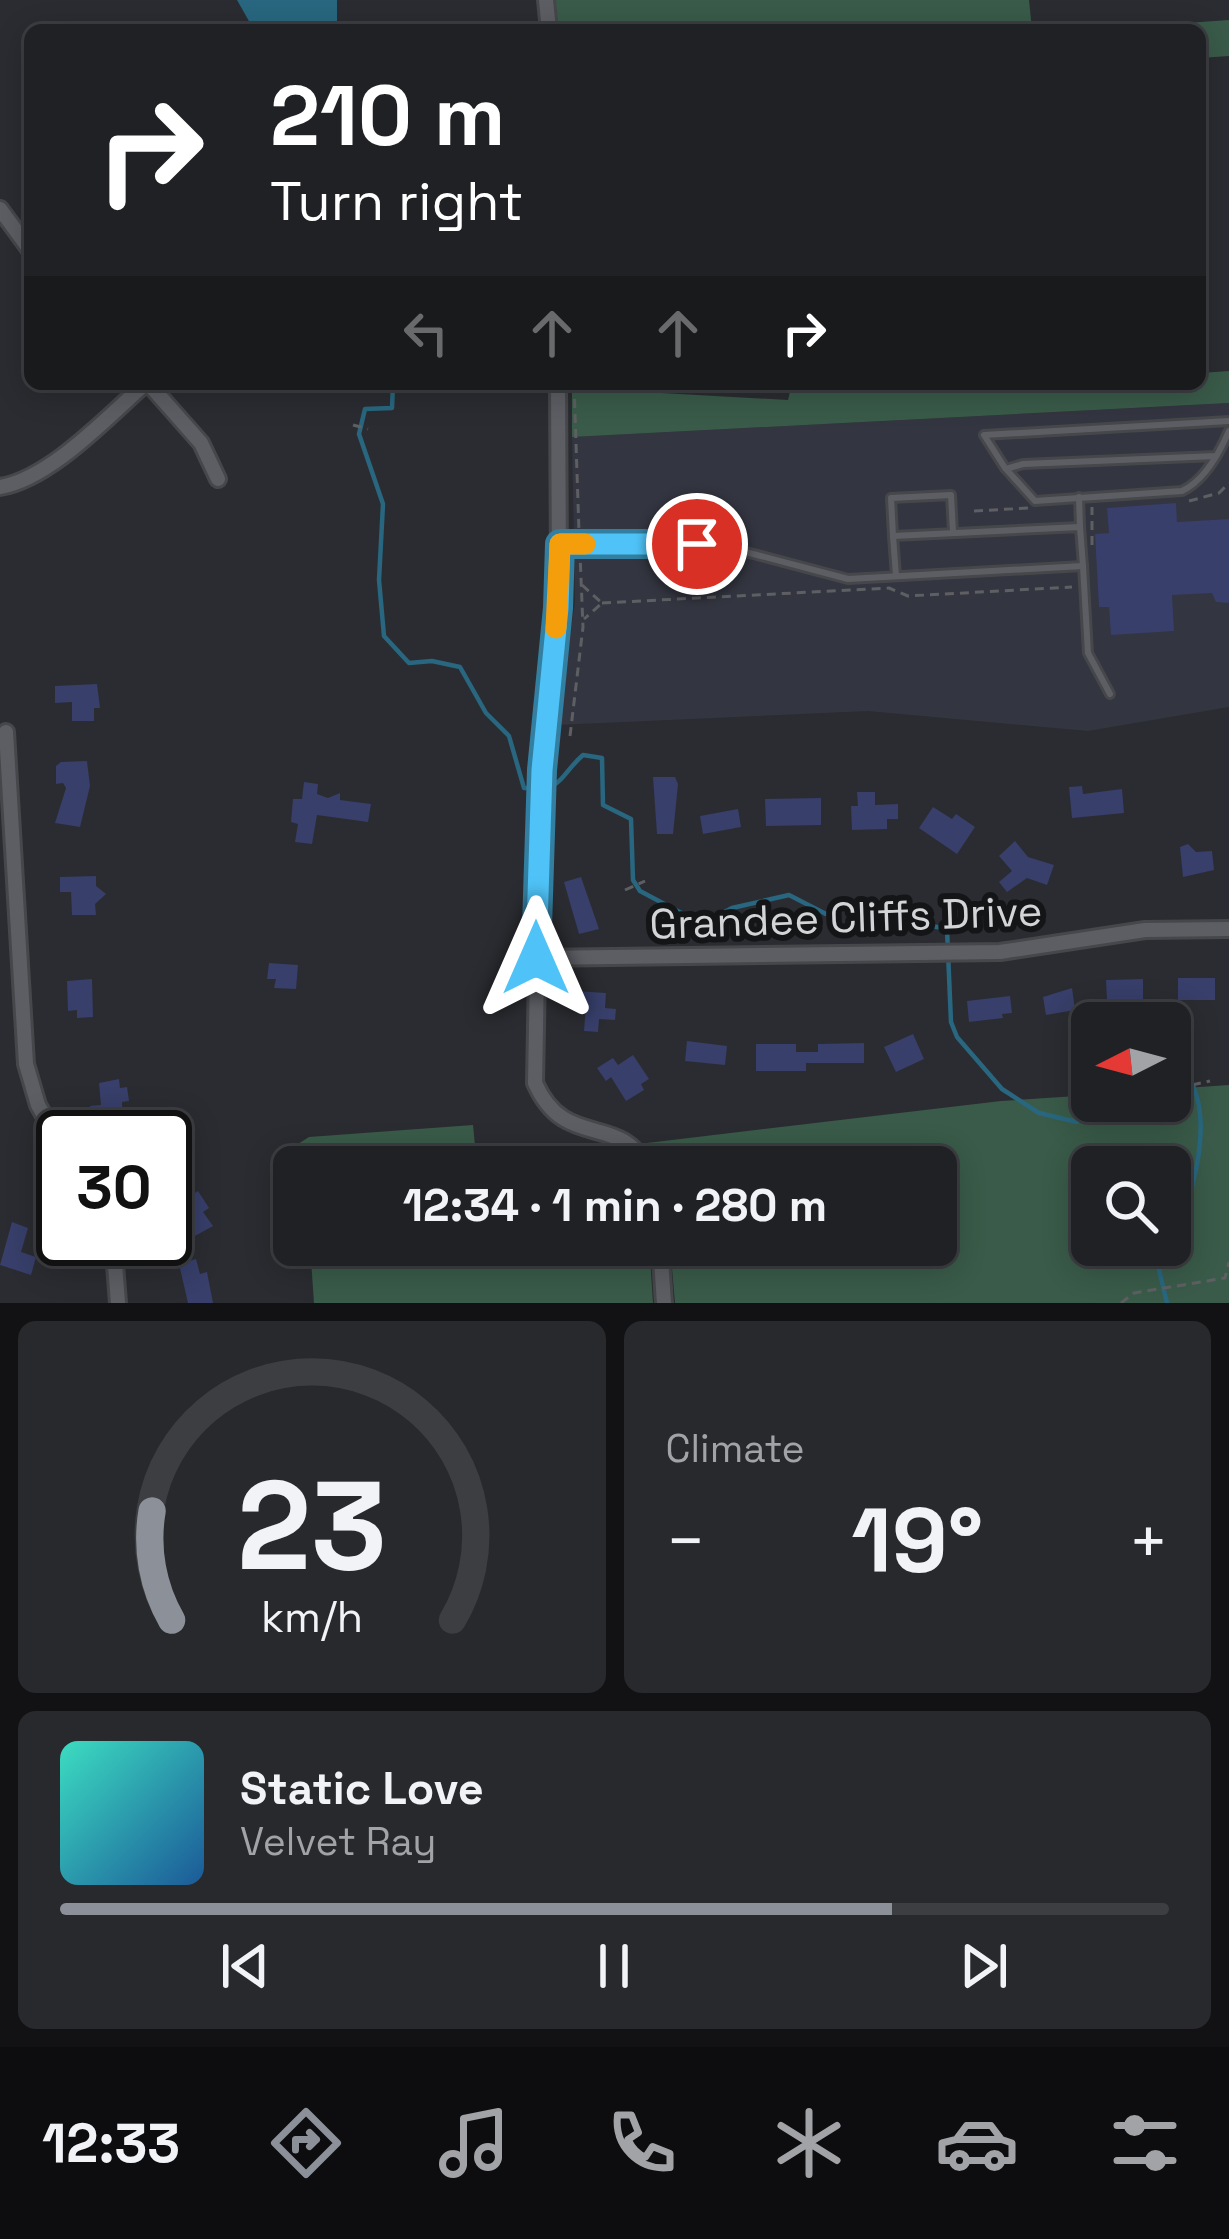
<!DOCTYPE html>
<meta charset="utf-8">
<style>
body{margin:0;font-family:"Space Grotesk",sans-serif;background:#28292d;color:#f1f3f6;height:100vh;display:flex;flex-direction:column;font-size:45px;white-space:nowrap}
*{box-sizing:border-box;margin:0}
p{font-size:39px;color:#a2a3a7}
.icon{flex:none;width:66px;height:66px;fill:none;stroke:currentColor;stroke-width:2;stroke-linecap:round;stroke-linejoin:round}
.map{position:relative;height:1303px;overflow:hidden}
.sheet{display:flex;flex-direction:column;gap:18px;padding:18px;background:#121214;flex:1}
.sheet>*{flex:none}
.guide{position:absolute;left:24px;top:24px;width:1182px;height:366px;border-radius:18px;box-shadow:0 6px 30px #0003,0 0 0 3px #3d3e42;background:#202124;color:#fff;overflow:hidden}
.needle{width:78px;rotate:264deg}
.fabs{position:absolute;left:1071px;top:1002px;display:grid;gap:24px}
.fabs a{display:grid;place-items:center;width:120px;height:120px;border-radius:18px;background:#202125;box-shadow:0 6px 30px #0003,0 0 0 3px #3d3e42;font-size:60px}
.speed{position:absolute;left:36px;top:1110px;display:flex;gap:24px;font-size:60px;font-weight:700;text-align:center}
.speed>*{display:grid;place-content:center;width:156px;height:156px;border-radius:50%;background:#202125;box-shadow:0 6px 30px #0003,0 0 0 3px #3d3e42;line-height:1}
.speed .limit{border:6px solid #111;border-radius:18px;background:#fff;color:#111}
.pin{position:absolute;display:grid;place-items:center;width:102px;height:102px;color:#fff;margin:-51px;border:6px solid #fff;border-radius:50%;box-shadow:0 3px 12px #0007}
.me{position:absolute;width:132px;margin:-66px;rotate:0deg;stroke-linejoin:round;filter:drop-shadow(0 0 9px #0008)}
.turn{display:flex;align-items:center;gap:42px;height:252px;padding:0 48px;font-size:54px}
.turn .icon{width:156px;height:156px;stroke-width:2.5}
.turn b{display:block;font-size:84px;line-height:102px}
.lanes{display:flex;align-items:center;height:114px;padding:0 48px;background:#0003;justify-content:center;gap:60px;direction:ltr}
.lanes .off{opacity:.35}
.big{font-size:90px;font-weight:700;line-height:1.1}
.sheet .card{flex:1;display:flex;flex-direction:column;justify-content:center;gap:18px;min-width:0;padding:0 42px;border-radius:18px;background:#28292d}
.sheet .dial{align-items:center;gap:0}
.dial svg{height:312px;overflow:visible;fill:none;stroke:#3d3e42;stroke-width:7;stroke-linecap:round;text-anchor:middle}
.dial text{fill:#f1f3f6;stroke:none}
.song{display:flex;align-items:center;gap:36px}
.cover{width:144px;height:144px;border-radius:18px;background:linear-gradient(135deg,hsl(170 70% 55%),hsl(210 70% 35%))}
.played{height:12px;border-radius:6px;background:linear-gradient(90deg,#8c9099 75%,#3d3e42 75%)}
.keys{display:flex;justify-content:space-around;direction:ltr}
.heat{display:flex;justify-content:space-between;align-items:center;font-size:66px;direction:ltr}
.sheet .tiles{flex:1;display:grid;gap:18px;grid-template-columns:1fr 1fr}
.card:last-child{grid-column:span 2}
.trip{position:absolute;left:273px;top:1146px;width:684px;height:120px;border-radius:18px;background:#202125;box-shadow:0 6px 30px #0003,0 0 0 3px #3d3e42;font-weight:700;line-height:120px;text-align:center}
.tab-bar{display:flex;height:192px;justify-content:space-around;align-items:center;background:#0d0d0f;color:#a2a3a7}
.tab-bar .icon{width:84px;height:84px}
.tab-bar .selected{color:#8c9099}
.tab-bar b{font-size:54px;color:#f1f3f6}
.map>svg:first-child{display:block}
.built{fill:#333540}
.green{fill:#3a5b49;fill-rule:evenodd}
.water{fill:#28677f}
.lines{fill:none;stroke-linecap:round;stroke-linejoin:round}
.stream{stroke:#28677f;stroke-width:4.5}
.building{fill:#373f6a}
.service-casing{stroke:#46474a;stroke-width:12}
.minor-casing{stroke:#46474a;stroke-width:20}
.path{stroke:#5e5f63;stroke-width:3;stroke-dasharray:9 6;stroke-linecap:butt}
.service{stroke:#5d5e64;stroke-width:6}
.minor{stroke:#5d5e64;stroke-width:14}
.route-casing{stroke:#337fa1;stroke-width:30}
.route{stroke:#4fc3f7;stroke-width:21}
.slow{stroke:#f59e0b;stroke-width:21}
.labels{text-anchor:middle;stroke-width:12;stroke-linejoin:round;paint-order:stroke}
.street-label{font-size:42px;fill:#d3d4d7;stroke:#141517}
</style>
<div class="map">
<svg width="1229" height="1303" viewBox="0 0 1229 1303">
<rect width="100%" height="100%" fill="#2b2c31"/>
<polygon class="built" points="1229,403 1229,707 1088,731 868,711 556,725 575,602 572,437"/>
<g class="green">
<polygon points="555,0 1029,0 1032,30 558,30"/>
<polygon points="1229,20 1229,56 1200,58 1200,30 1089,30"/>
<polygon points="1229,371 1229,403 572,437 572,388 788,400 792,384 840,384 840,392 939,384 1200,384 1200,373"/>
<path d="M1229,1085V1303H675L670,1245H936V1167H655L647,1143L1001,1101L1092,1095V1101H1170V1089ZM1092,1167H1170V1245H1092Z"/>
<polygon points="473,1125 477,1167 294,1167 294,1176 287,1151 309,1137"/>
<polygon points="310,1245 530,1245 544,1246 577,1262 650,1257 653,1303 314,1303"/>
</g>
<polygon class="water" points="237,0 337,0 337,30 254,30"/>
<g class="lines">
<g class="stream">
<path d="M393,384L392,408L365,409L359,434L383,504L379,580L384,636L409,663L432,661L460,667L486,713L509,736L524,788C565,791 557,778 583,755L602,758L603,805L631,819L633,880L640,891L702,924L732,908L789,895L826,914L851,905L881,919L904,922"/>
<polyline points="922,924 947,929 951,1022 957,1037 1002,1089 1039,1113 1077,1122 1105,1101"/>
<path d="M1167,1303L1159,1270C1190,1212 1229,1098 1170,1058"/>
</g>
</g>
<g class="building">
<polygon points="1176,503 1177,522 1229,519 1229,603 1216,602 1212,593 1172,595 1174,631 1111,635 1109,607 1099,607 1095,534 1109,533 1107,508"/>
<polygon points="97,684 100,708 94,708 94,721 72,721 72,702 55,703 55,686"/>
<polygon points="87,761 90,786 80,827 55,823 66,788 63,783 56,784 56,766 61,762"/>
<polygon points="653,777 675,777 678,784 673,834 657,834"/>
<polygon points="304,782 318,784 317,794 328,798 340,793 340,800 371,804 368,822 317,815 312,844 295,842 298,824 291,822 293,799 302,799"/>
<polygon points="1082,786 1083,794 1122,789 1124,813 1072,818 1069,787"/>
<polygon points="857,792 875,792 875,805 898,804 898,819 887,819 887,829 852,830 851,806 858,806"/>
<polygon points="821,798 821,825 766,826 765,799"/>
<polygon points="933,807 952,819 956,814 975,827 957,854 919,828"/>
<polygon points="738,809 741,827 703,834 700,816"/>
<polygon points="1015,841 1028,857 1054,865 1047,885 1027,878 1007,892 999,882 1012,871 999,856"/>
<polygon points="1188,844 1196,852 1212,851 1214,870 1183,877 1180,847"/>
<polygon points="96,876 96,886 106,894 95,904 96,915 72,915 71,892 60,892 60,877"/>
<polygon points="581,877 599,929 579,934 564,882"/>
<polygon points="269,963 298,965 296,989 274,988 276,979 267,979"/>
<rect x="1178" y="978" width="37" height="22"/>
<polygon points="92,979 93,1017 77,1018 77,1010 68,1011 67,981"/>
<polygon points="1143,979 1143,999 1107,1000 1106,980"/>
<polygon points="1072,988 1075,1010 1046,1015 1043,997"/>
<polygon points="575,991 606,993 605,1008 616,1009 615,1020 599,1019 598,1032 584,1031 586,1005 574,1004"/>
<polygon points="1010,996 1012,1013 1002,1014 1003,1018 969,1022 967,1001"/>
<polygon points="913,1034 924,1059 896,1072 884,1047"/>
<polygon points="687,1041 727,1046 725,1065 685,1061"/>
<polygon points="864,1043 864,1063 806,1063 806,1071 756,1071 756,1044 796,1044 796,1052 818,1052 818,1044"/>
<polygon points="633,1055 649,1079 641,1084 644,1090 626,1101 611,1077 606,1081 597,1068 613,1058 618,1065"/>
<polygon points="119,1079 120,1088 127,1087 129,1101 122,1102 123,1122 94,1127 90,1106 101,1105 99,1083"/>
<polygon points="198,1191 209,1208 203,1212 213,1226 193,1237 171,1208"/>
<polygon points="12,1222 28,1228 21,1252 36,1257 31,1275 0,1265"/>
<polygon points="196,1259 200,1274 207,1272 213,1303 188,1303 179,1264"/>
</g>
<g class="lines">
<defs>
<g id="service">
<path d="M1216,456L1023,464L1006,469L1035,501L1182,491C1204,481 1219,454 1229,431"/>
<polyline points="1005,468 984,435 1229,421"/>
<polyline points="1079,497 1080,527"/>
<polyline points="893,536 891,498 951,495 953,532"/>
<polyline points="563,544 727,547 848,579 1083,566 1080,527 893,536 896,576"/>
<polyline points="1083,566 1088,653 1110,694"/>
</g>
<g id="minor">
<polyline points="546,0 549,30"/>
<polyline points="0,209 30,250"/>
<polyline points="149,384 201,443 218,479"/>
<path d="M558,384L559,568L540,804L535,1083C565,1151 619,1112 647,1167"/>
<path d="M0,487C50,479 107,417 145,384"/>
<polyline points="6,732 26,1064 38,1105 63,1149"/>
<polyline points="536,958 1000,952 1145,930 1229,929"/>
<path d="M58,1141C58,1159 47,1183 63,1195"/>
<polyline points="113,1239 118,1303"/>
<polyline points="660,1245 664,1303"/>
</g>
</defs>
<use href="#service" class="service-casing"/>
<use href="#minor" class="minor-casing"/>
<g class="path">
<polyline points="574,384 579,532"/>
<polyline points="353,425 368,429"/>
<polyline points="1189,501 1219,493 1229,483"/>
<polyline points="974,511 1029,508"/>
<polyline points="1092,545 1092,507"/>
<polyline points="582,585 602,603 584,619"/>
<polyline points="602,603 889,588 908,596 1072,587"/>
<polyline points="570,736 583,627 580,554"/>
<polyline points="625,890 645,881"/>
<polyline points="1192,1085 1210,1081"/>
<polyline points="1121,1303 1134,1293 1225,1278 1229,1262"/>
</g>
<use href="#service" class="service"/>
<use href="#minor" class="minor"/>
</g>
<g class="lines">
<defs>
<polyline id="route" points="536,958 542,770 558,608 560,544 697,544"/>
</defs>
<use href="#route" class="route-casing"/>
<use href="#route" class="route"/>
<polyline class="slow" points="556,628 560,544 585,544"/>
</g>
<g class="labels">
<g class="street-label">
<text transform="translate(846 917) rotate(-2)" y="15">Grandee Cliffs Drive</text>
</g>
</g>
</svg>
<div class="fabs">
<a><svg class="needle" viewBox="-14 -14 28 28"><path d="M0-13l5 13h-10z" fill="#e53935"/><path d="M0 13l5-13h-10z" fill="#a2a3a7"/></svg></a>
<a><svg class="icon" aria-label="search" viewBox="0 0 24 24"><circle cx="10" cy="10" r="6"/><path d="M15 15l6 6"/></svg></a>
</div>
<div class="speed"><div class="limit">30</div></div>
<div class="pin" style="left:697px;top:544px;background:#d93025"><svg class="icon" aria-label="arrive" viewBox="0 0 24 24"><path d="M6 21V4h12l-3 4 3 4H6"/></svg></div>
<svg class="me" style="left:536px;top:958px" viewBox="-20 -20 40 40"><path d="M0-17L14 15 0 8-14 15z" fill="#4fc3f7" stroke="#fff" stroke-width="4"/></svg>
<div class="trip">12:34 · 1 min · 280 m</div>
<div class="guide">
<div class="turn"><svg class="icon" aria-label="right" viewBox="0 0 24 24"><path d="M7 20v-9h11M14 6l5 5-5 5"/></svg><div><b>210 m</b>Turn right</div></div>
<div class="lanes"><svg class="icon off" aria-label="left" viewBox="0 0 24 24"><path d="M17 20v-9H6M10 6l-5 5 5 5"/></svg><svg class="icon off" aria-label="ahead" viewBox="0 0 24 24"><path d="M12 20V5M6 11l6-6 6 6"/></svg><svg class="icon off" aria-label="ahead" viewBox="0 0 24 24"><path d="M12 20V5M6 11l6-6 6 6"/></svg><svg class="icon" aria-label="right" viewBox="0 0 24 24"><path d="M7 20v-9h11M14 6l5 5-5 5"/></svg></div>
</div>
</div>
<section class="sheet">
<div class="tiles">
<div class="card dial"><svg viewBox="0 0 100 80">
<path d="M14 69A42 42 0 1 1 86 69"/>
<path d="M14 69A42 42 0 0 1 9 41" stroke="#8c9099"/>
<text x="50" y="56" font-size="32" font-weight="700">23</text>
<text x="50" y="72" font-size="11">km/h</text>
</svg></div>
<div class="card"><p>Climate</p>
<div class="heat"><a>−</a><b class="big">19°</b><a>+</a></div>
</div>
<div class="card">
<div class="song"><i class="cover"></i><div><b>Static Love</b><p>Velvet Ray</p></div></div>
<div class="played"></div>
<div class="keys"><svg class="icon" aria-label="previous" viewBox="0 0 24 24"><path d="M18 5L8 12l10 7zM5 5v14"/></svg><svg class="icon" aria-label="pause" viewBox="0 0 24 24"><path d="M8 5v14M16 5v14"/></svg><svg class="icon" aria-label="next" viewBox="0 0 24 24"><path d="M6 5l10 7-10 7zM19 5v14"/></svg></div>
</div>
</div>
</section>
<nav class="tab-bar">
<b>12:33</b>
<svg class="icon selected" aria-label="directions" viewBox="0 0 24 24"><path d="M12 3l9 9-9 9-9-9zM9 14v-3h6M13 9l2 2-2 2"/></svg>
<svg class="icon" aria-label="music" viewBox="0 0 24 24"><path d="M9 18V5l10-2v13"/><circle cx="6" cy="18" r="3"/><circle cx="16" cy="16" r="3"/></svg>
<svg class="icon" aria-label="phone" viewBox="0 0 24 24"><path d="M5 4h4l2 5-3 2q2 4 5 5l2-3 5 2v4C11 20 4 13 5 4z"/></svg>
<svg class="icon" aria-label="climate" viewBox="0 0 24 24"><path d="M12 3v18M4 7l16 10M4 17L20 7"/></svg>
<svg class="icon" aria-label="car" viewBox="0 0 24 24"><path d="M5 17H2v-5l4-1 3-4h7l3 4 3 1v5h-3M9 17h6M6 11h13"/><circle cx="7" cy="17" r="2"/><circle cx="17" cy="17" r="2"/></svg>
<svg class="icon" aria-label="filters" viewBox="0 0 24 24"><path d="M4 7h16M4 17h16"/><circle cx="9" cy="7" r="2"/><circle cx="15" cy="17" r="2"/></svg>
</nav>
